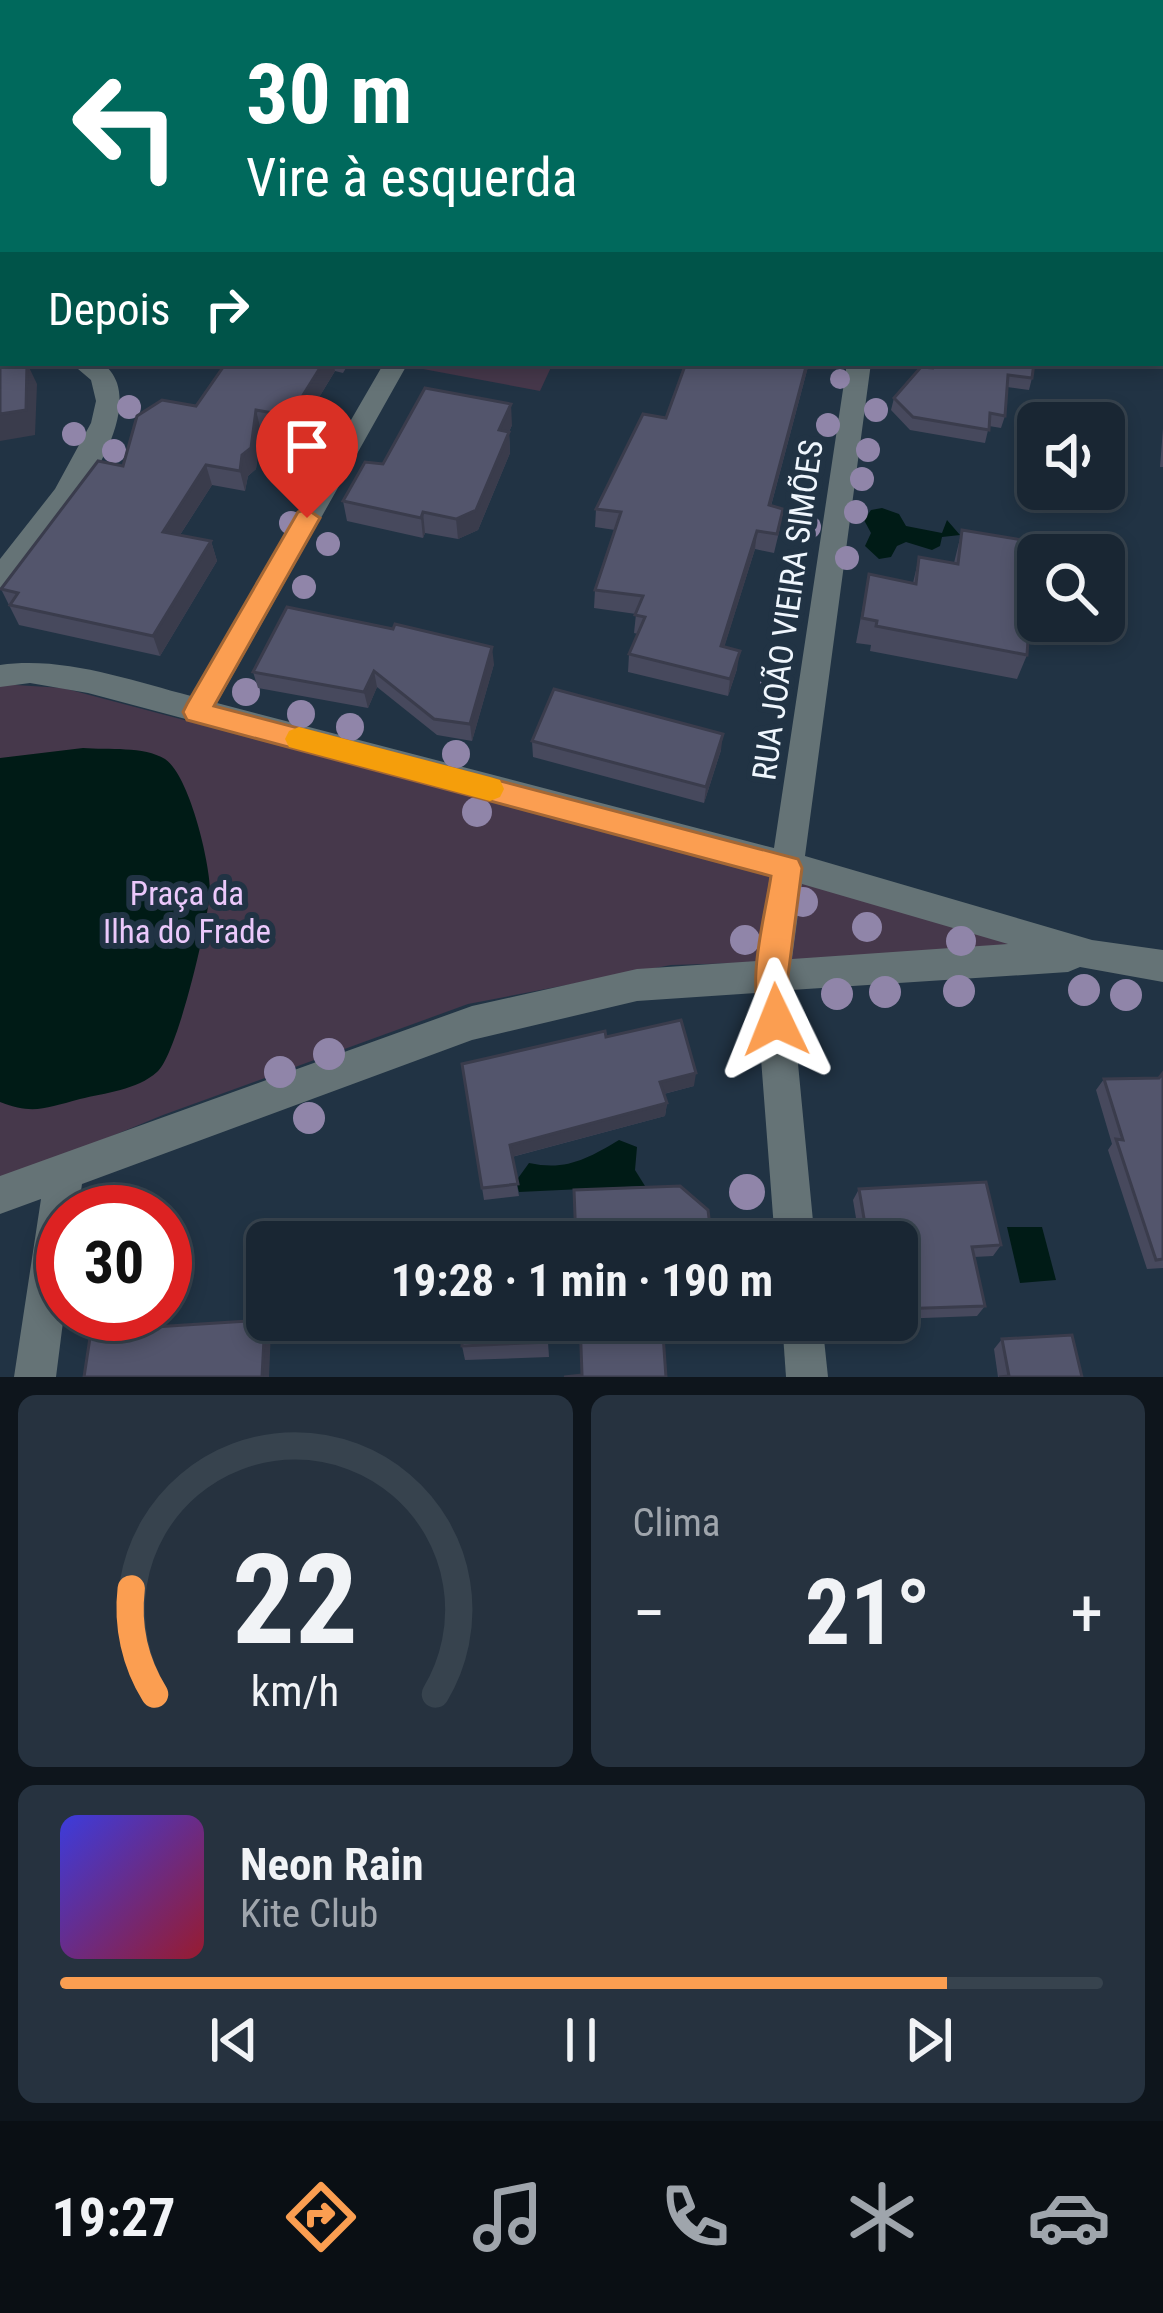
<!DOCTYPE html>
<html lang="pt">
<meta charset="utf-8">
<style>
body{margin:0;font-family:"Roboto Condensed",sans-serif;background:#26323f;color:#f1f3f6;height:100vh;display:flex;flex-direction:column;font-size:45px;white-space:nowrap}
*{box-sizing:border-box;margin:0}
p{font-size:39px;color:#9fa5ac}
.icon{flex:none;width:66px;height:66px;fill:none;stroke:currentColor;stroke-width:2;stroke-linecap:round;stroke-linejoin:round}
.map{position:relative;height:1377px;overflow:hidden}
.panel{display:flex;flex-direction:column;gap:18px;padding:18px;background:#0e151c;flex:1}
.panel>*{flex:none}
.hud{position:absolute;left:0px;top:0px;width:1164px;height:366px;box-shadow:0 6px 18px #0003,0 0 0 3px #37434e;background:#00695c;color:#fff;overflow:hidden}
.tools{position:absolute;left:1017px;top:402px;display:grid;gap:24px}
.tools a{display:grid;place-items:center;width:108px;height:108px;border-radius:18px;background:#192633;box-shadow:0 6px 18px #0003,0 0 0 3px #37434e;font-size:60px}
.speed{position:absolute;left:36px;top:1185px;display:flex;gap:24px;font-size:60px;font-weight:700;text-align:center}
.speed>*{display:grid;place-content:center;width:156px;height:156px;border-radius:50%;background:#192633;box-shadow:0 6px 18px #0003,0 0 0 3px #37434e;line-height:1}
.speed .limit{border:18px solid #d22;background:#fff;color:#111}
.pin{position:absolute;display:grid;place-items:center;width:102px;height:102px;color:#fff;margin:-123px -51px;border-radius:50% 50% 50% 0;rotate:-45deg;box-shadow:0 0 12px #0007}
.pin .icon{rotate:45deg}
.me{position:absolute;width:132px;margin:-66px;rotate:358deg;stroke-linejoin:round;filter:drop-shadow(0 0 9px #0008)}
.turn{display:flex;align-items:center;gap:42px;height:252px;padding:0 48px;font-size:54px}
.turn .icon{width:156px;height:156px;stroke-width:2.5}
.turn b{display:block;font-size:84px;line-height:102px}
.then{display:flex;align-items:center;height:114px;padding:0 48px;background:#0003;gap:24px;font-size:45px}
.big{font-size:90px;font-weight:700;line-height:1.1}
.panel .card{flex:1;display:flex;flex-direction:column;justify-content:center;gap:18px;min-width:0;padding:0 42px;border-radius:18px;background:#26323f}
.panel .dial{align-items:center;gap:0}
.dial svg{height:312px;overflow:visible;fill:none;stroke:#37434e;stroke-width:7;stroke-linecap:round;text-anchor:middle}
.dial text{fill:#f1f3f6;stroke:none}
.song{display:flex;align-items:center;gap:36px}
.cover{width:144px;height:144px;border-radius:18px;background:linear-gradient(135deg,hsl(240 70% 55%),hsl(350 70% 35%))}
.played{height:12px;border-radius:6px;background:linear-gradient(90deg,#fb9e51 85%,#37434e 85%)}
.keys{display:flex;justify-content:space-around;direction:ltr}
.heat{display:flex;justify-content:space-between;align-items:center;font-size:66px;direction:ltr}
.panel .tiles{flex:1;display:grid;gap:18px;grid-template-columns:1fr 1fr}
.card:last-child{grid-column:span 2}
.trip{position:absolute;left:246px;top:1221px;width:672px;height:120px;border-radius:18px;background:#192633;box-shadow:0 6px 18px #0003,0 0 0 3px #37434e;font-weight:700;line-height:120px;text-align:center}
.tabs{display:flex;height:192px;justify-content:space-around;align-items:center;background:#0a0f14;color:#9fa5ac}
.tabs .icon{width:84px;height:84px}
.tabs .selected{color:#fb9e51}
.tabs b{font-size:54px;color:#f1f3f6}
.map>svg:first-child{display:block}
.green{fill:#46384b}
.water{fill:#001b16}
.lines{fill:none;stroke-linecap:round;stroke-linejoin:round}
.minor{fill:#657376;fill-rule:evenodd}
.tree{fill:#9085a9}
.wall{fill:#47495d}
.shaded-wall{fill:#3a3c4c}
.building{fill:#53556c;stroke:#3a3c4c;stroke-width:3}
.route{fill:#fb9e51;stroke:#a36735;stroke-width:3}
.slow{fill:#f59e0b}
.labels{text-anchor:middle;stroke-width:12;stroke-linejoin:round;paint-order:stroke}
.street-label{font-size:33px;fill:#eff6fd;stroke:#213344}
.park-label{font-size:33px;fill:#ebc8fb;stroke:#213344}
</style>
<div class="map">
<svg width="1163" height="1377" viewBox="0 0 1163 1377">
<rect width="100%" height="100%" fill="#213344"/>
<g class="green">
<polygon points="426,363 553,363 540,391 423,369"/>
<polygon points="0,684 63,688 1065,953 671,965 468,1004 163,1115 0,1182"/>
</g>
<g class="water">
<polygon points="0,0 1163,0 1163,216 1161,3 3,3 0,182"/>
<polygon points="882,508 899,514 906,526 942,533 947,520 960,535 942,537 940,546 932,550 906,542 897,546 891,557 879,559 865,546 871,533 864,520 871,510"/>
<path d="M83,748C108,750 144,746 165,759C189,775 209,859 210,888C210,916 177,1056 157,1072C137,1090 105,1093 80,1099C46,1108 33,1115 0,1102V758Z"/>
<path d="M619,1140L637,1147L635,1170L645,1186L519,1192L516,1181L529,1163C566,1171 587,1159 619,1140Z"/>
<polygon points="1007,1227 1042,1227 1056,1280 1020,1283"/>
</g>
<g class="lines">
<g class="minor">
<path d="M71,363C79,363 91,361 99,363C109,366 114,375 117,383C136,442 46,542 10,585L0,588V559L55,489L91,423L96,401L91,380Z"/>
<path d="M384,363H408L217,703L774,848L847,363H871L805,856L1092,940L1163,950V982L1080,967L1068,972L791,990L815,1242H775L756,993L637,1001L472,1040L82,1184L78,1212H63L64,1314L56,1377H14L41,1199L0,1214V1176L472,1006L637,969L757,961L770,875L88,693L30,683L0,687V665C64,656 129,680 191,696ZM802,884L1008,944L792,959Z"/>
<polygon points="782,1320 822,1320 828,1377 786,1377"/>
</g>
</g>
<g class="tree">
<circle cx="840" cy="379" r="10"/>
<circle cx="129" cy="407" r="12"/>
<circle cx="876" cy="410" r="12"/>
<circle cx="828" cy="425" r="12"/>
<circle cx="74" cy="434" r="12"/>
<circle cx="868" cy="450" r="12"/>
<circle cx="114" cy="451" r="12"/>
<circle cx="862" cy="479" r="12"/>
<circle cx="856" cy="512" r="12"/>
<circle cx="291" cy="523" r="12"/>
<circle cx="809" cy="527" r="12"/>
<circle cx="328" cy="544" r="12"/>
<circle cx="847" cy="558" r="12"/>
<circle cx="304" cy="587" r="12"/>
<circle cx="774" cy="680" r="14"/>
<circle cx="246" cy="692" r="14"/>
<circle cx="301" cy="714" r="14"/>
<circle cx="350" cy="727" r="14"/>
<circle cx="456" cy="754" r="14"/>
<circle cx="477" cy="812" r="15"/>
<circle cx="803" cy="902" r="15"/>
<circle cx="867" cy="927" r="15"/>
<circle cx="745" cy="940" r="15"/>
<circle cx="961" cy="941" r="15"/>
<circle cx="1084" cy="990" r="16"/>
<circle cx="959" cy="991" r="16"/>
<circle cx="885" cy="992" r="16"/>
<circle cx="837" cy="994" r="16"/>
<circle cx="1126" cy="995" r="16"/>
<circle cx="329" cy="1054" r="16"/>
<circle cx="280" cy="1072" r="16"/>
<circle cx="309" cy="1118" r="16"/>
<circle cx="747" cy="1192" r="18"/>
</g>
<g class="wall">
<polygon points="226,363 349,363 343,373 335,371 295,437 261,431 256,469 248,476 245,491 212,485 180,535 211,541 217,561 160,656 19,625 1,589 123,466 196,406"/>
<polygon points="686,363 809,363 771,506 780,528 774,553 755,549 724,647 737,669 728,696 628,672 629,654 638,634 634,633 636,614 594,608 595,590 615,530 595,527 596,509 666,418"/>
<polygon points="933,368 1032,378 1029,390 1007,387 1005,416 1001,428 989,426 985,443 910,430 891,410 894,398"/>
<polygon points="512,425 509,432 510,453 478,530 458,539 425,533 423,538 347,521 343,501 383,464"/>
<polygon points="1163,428 1163,467 1160,467"/>
<polygon points="962,530 1021,551 1027,655 1017,679 870,651 871,645 856,643 869,574 913,583 919,557 954,563"/>
<polygon points="494,664 472,741 437,735 377,687 368,708 258,688 253,672"/>
<polygon points="532,741 721,750 704,803 533,757"/>
<polygon points="606,1037 694,1086 664,1094 667,1103 665,1116 512,1157 519,1196 484,1200 462,1064"/>
<polygon points="1163,1073 1163,1268 1147,1269 1108,1150 1112,1144 1096,1090 1104,1079 1159,1078"/>
<polygon points="859,1189 1001,1245 993,1256 974,1257 985,1306 977,1316 897,1319 897,1242 860,1242 853,1200"/>
<polygon points="579,1320 699,1320 695,1325 662,1328 582,1375"/>
<polygon points="1002,1339 1082,1377 998,1377 994,1349"/>
<polygon points="548,1342 549,1357 465,1360 462,1346"/>
</g>
<g class="shaded-wall">
<polygon points="27,363 37,384 35,435 0,441 0,414"/>
<polygon points="323,363 333,363 335,371 295,437 290,416"/>
<polygon points="807,363 809,363 766,524 769,505"/>
<polygon points="511,404 512,425 500,451 499,430"/>
<polygon points="256,410 261,431 256,469 248,476 245,491 240,471 242,455"/>
<polygon points="509,432 510,453 478,530 458,539 456,519"/>
<polygon points="206,465 212,485 169,552 163,532"/>
<polygon points="423,512 425,533 423,538 421,518"/>
<polygon points="757,531 755,549 719,664 721,646"/>
<polygon points="211,541 217,561 160,656 153,636"/>
<polygon points="492,647 494,664 472,741 470,724"/>
<polygon points="740,651 737,669 728,696 730,679"/>
<polygon points="374,671 377,687 368,708 364,692"/>
<polygon points="723,734 721,750 704,803 706,787"/>
<polygon points="696,1073 694,1086 659,1095 660,1082"/>
<polygon points="667,1103 665,1116 511,1157 510,1145"/>
<polygon points="265,1320 271,1330 269,1377 262,1377"/>
</g>
<g class="building">
<polygon points="3,353 3,363 27,363 26,410 0,414 0,354"/>
<polygon points="226,363 323,363 290,416 256,410 251,448 242,455 240,471 206,465 163,532 211,541 153,636 10,605 18,593 1,589 98,461 123,466 137,416 162,400 196,406"/>
<polygon points="686,363 807,363 769,505 783,509 777,534 757,531 721,646 740,651 730,679 629,654 645,617 635,615 643,596 595,590 621,512 596,509 643,414 666,418"/>
<polygon points="936,363 1034,363 1032,378 1008,375 1005,416 990,413 989,430 913,417 894,398 921,367 933,368"/>
<polygon points="425,388 511,404 499,430 509,432 476,510 456,519 423,512 421,518 343,501 365,462 383,464"/>
<polygon points="962,530 1022,540 1021,551 1034,553 1027,655 876,626 877,621 862,618 869,574 916,584 919,557 958,564"/>
<polygon points="287,607 393,629 395,624 492,647 470,724 434,719 374,671 364,692 253,672"/>
<polygon points="554,689 723,734 706,787 532,741"/>
<polygon points="681,1020 696,1073 660,1082 667,1103 510,1145 518,1184 482,1188 462,1064 605,1031 606,1037"/>
<polygon points="1163,1073 1163,1259 1156,1260 1116,1139 1123,1140 1104,1079 1159,1078"/>
<polygon points="986,1182 1001,1245 972,1247 985,1306 897,1309 897,1242 865,1242 863,1235 867,1236 859,1189"/>
<polygon points="680,1186 708,1210 712,1242 576,1242 574,1190"/>
<polygon points="265,1320 262,1377 84,1377 91,1331"/>
<polygon points="463,1320 544,1320 548,1342 462,1346"/>
<polygon points="580,1320 662,1320 666,1377 564,1377 582,1375"/>
<polygon points="1072,1335 1082,1377 999,1377 1009,1376 1002,1339"/>
</g>
<path class="route" d="M307,509L320,518L214,706L798,859L802,868L788,976L792,1020L788,1031L776,1035L765,1031C744,986 764,923 771,876L187,720L183,712L187,704L298,512Z"/>
<polygon class="slow" points="299,727 490,777 500,780 504,789 500,797 490,801 289,747 285,739 289,731"/>
<g class="labels">
<g class="street-label">
<text transform="translate(787 610) rotate(-82)" y="12">RUA JOÃO VIEIRA SIMÕES</text>
</g>
<g class="park-label">
<text x="187" y="905">Praça da<tspan x="187" dy="38">Ilha do Frade</tspan></text>
</g>
</g>
</svg>
<div class="tools">
<a><svg class="icon" aria-label="sound" viewBox="0 0 24 24"><path d="M4 9h4l5-4v14l-5-4H4zM17 9q2 3 0 6"/></svg></a>
<a><svg class="icon" aria-label="search" viewBox="0 0 24 24"><circle cx="10" cy="10" r="6"/><path d="M15 15l6 6"/></svg></a>
</div>
<div class="speed"><div class="limit">30</div></div>
<div class="pin" style="left:307px;top:518px;background:#d93025"><svg class="icon" aria-label="arrive" viewBox="0 0 24 24"><path d="M6 21V4h12l-3 4 3 4H6"/></svg></div>
<svg class="me" style="left:776px;top:1020px" viewBox="-20 -20 40 40"><path d="M0-17L14 15 0 8-14 15z" fill="#fb9e51" stroke="#fff" stroke-width="4"/></svg>
<div class="trip">19:28 · 1 min · 190 m</div>
<div class="hud">
<div class="turn"><svg class="icon" aria-label="left" viewBox="0 0 24 24"><path d="M17 20v-9H6M10 6l-5 5 5 5"/></svg><div><b>30 m</b>Vire à esquerda</div></div>
<div class="then">Depois<svg class="icon" aria-label="right" viewBox="0 0 24 24"><path d="M7 20v-9h11M14 6l5 5-5 5"/></svg></div>
</div>
</div>
<section class="panel">
<div class="tiles">
<div class="card dial"><svg viewBox="0 0 100 80">
<path d="M14 69A42 42 0 1 1 86 69"/>
<path d="M14 69A42 42 0 0 1 8 42" stroke="#fb9e51"/>
<text x="50" y="56" font-size="32" font-weight="700">22</text>
<text x="50" y="72" font-size="11">km/h</text>
</svg></div>
<div class="card"><p>Clima</p>
<div class="heat"><a>−</a><b class="big">21°</b><a>+</a></div>
</div>
<div class="card">
<div class="song"><i class="cover"></i><div><b>Neon Rain</b><p>Kite Club</p></div></div>
<div class="played"></div>
<div class="keys"><svg class="icon" aria-label="previous" viewBox="0 0 24 24"><path d="M18 5L8 12l10 7zM5 5v14"/></svg><svg class="icon" aria-label="pause" viewBox="0 0 24 24"><path d="M8 5v14M16 5v14"/></svg><svg class="icon" aria-label="next" viewBox="0 0 24 24"><path d="M6 5l10 7-10 7zM19 5v14"/></svg></div>
</div>
</div>
</section>
<nav class="tabs">
<b>19:27</b>
<svg class="icon selected" aria-label="directions" viewBox="0 0 24 24"><path d="M12 3l9 9-9 9-9-9zM9 14v-3h6M13 9l2 2-2 2"/></svg>
<svg class="icon" aria-label="music" viewBox="0 0 24 24"><path d="M9 18V5l10-2v13"/><circle cx="6" cy="18" r="3"/><circle cx="16" cy="16" r="3"/></svg>
<svg class="icon" aria-label="phone" viewBox="0 0 24 24"><path d="M5 4h4l2 5-3 2q2 4 5 5l2-3 5 2v4C11 20 4 13 5 4z"/></svg>
<svg class="icon" aria-label="climate" viewBox="0 0 24 24"><path d="M12 3v18M4 7l16 10M4 17L20 7"/></svg>
<svg class="icon" aria-label="car" viewBox="0 0 24 24"><path d="M5 17H2v-5l4-1 3-4h7l3 4 3 1v5h-3M9 17h6M6 11h13"/><circle cx="7" cy="17" r="2"/><circle cx="17" cy="17" r="2"/></svg>
</nav>
